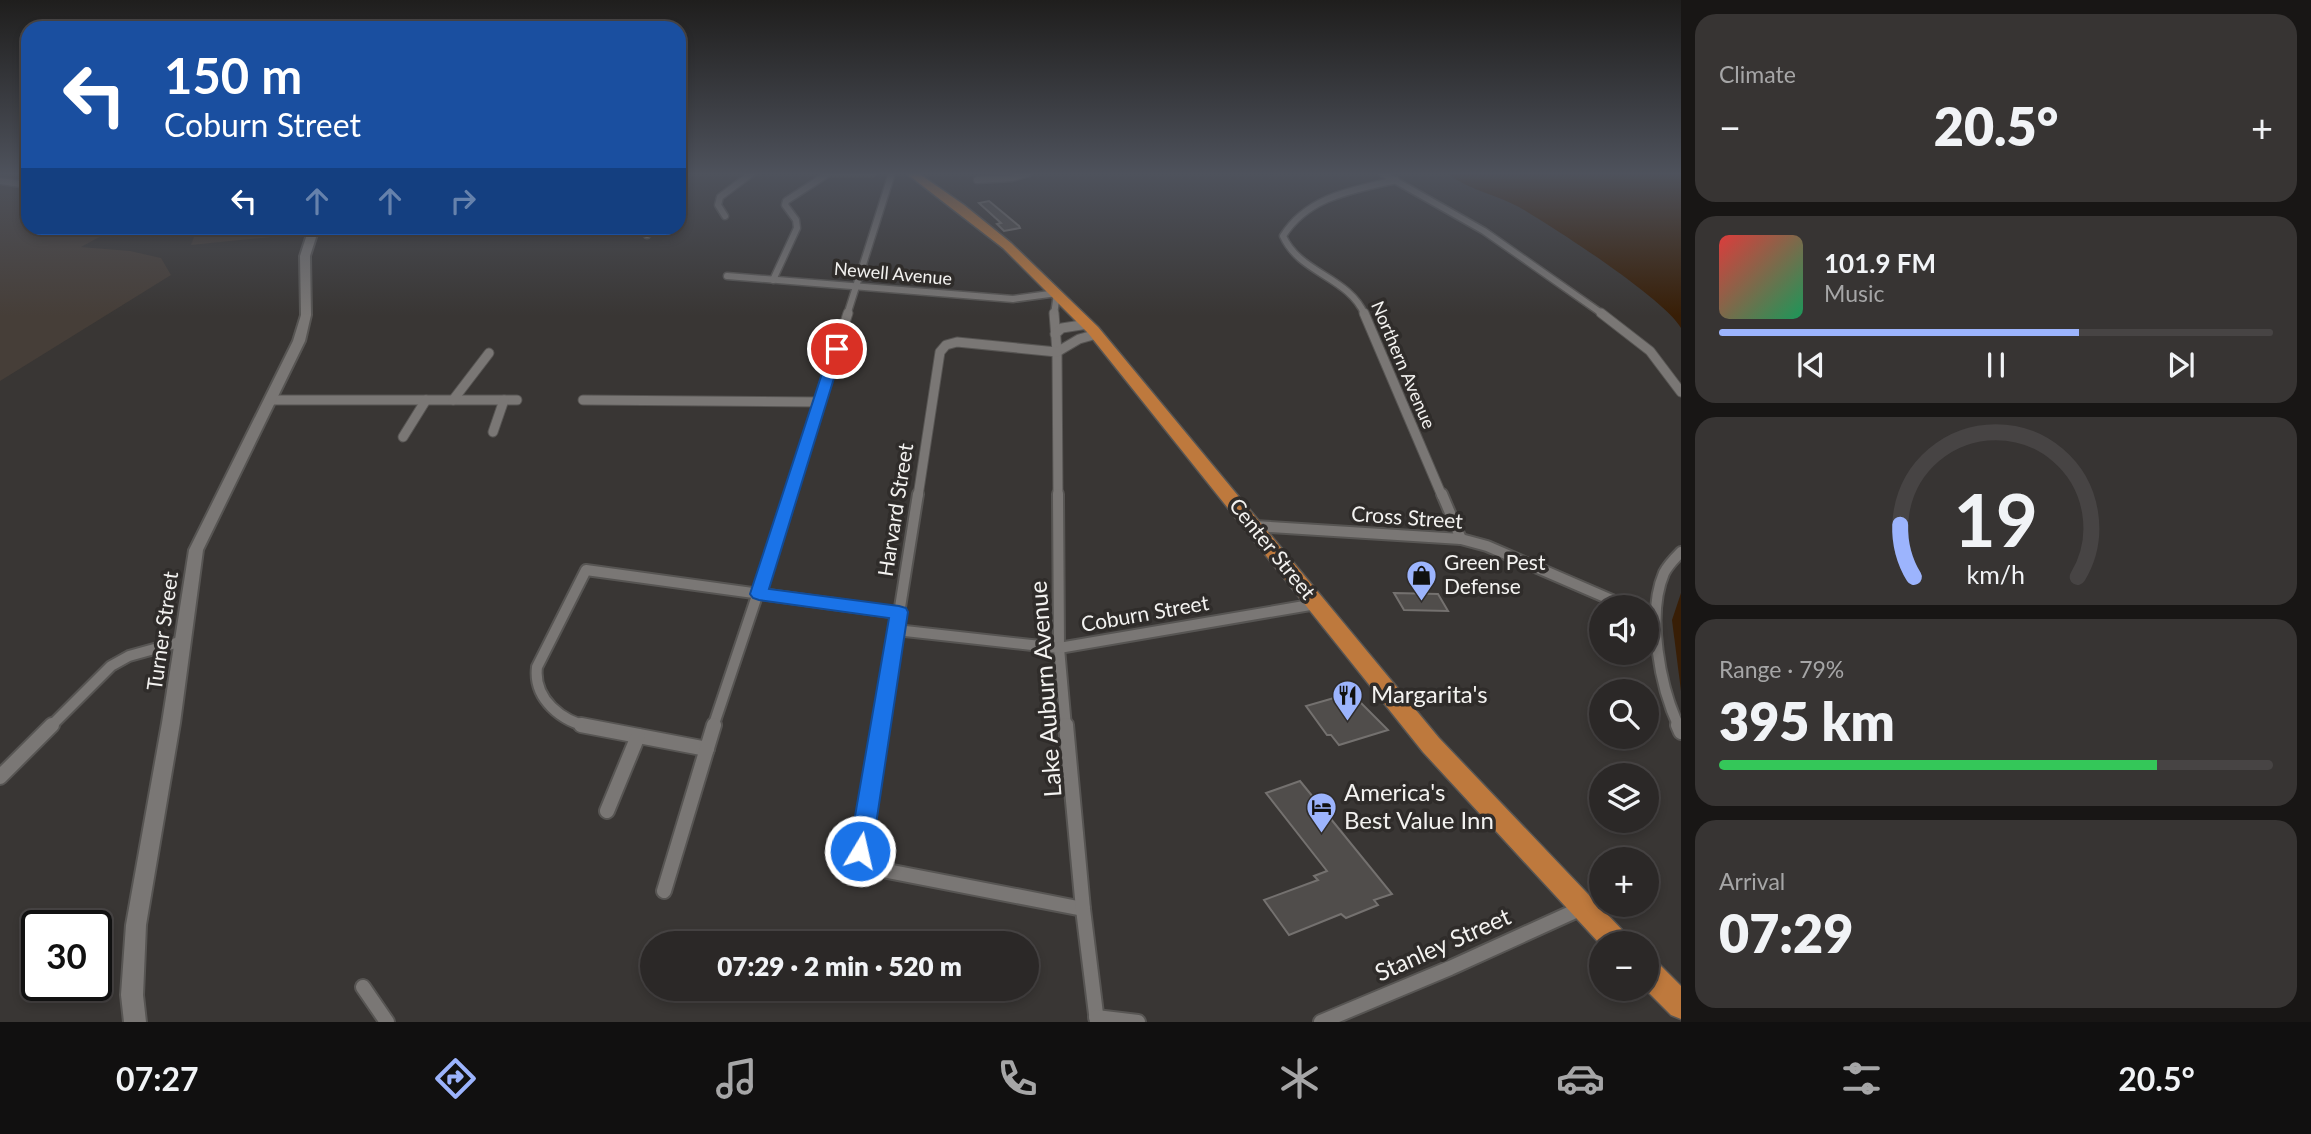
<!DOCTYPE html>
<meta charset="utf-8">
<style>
body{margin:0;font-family:Lato,sans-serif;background:#373433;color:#f1f3f6;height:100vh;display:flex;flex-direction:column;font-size:26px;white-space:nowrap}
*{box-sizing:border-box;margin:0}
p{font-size:23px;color:#a6a6a7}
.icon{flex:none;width:38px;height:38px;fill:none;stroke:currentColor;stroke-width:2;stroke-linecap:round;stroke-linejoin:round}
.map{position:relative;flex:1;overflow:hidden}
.sheet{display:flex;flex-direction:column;gap:14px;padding:14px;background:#181615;width:630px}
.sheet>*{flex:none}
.guide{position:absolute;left:21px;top:21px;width:665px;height:214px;border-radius:21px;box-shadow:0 4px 10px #0003,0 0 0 2px #474444;background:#1a4fa0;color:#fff;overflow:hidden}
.fabs{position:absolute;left:1589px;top:595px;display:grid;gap:14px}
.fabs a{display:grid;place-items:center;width:70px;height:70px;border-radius:50%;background:#2b2827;box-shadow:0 4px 10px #0003,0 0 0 2px #474444;font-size:35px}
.speed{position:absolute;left:21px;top:910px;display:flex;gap:14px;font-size:35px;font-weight:700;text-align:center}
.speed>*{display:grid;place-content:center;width:91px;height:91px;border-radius:50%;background:#2b2827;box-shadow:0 4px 10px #0003,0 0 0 2px #474444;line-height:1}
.speed .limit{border:4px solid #111;border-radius:10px;background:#fff;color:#111}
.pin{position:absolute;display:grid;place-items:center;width:60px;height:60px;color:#fff;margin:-30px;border:4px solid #fff;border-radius:50%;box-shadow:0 2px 7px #0007}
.me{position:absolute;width:77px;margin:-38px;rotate:9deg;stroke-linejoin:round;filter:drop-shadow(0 0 5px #0008)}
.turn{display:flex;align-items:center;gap:24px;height:147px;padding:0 28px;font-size:32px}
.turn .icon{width:91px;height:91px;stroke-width:2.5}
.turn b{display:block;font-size:49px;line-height:60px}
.lanes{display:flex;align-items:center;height:66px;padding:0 28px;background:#0003;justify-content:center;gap:35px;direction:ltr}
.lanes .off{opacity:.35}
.big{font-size:52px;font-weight:800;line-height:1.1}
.sheet .widget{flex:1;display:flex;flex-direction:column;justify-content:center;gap:10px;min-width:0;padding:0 24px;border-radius:21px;background:#373433}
.sheet .dial{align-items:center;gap:0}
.dial svg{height:182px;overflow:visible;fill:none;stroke:#474444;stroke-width:7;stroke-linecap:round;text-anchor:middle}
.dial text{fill:#f1f3f6;stroke:none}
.song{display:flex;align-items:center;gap:21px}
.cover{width:84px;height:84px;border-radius:10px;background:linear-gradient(135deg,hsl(0 70% 55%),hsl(150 70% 35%))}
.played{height:7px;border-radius:4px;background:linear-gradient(90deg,#9cb4fd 65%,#474444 65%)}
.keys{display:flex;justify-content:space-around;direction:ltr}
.heat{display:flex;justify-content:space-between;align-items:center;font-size:38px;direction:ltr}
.charge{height:10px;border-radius:5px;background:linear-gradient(90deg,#34c759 79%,#474444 0)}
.trip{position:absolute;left:640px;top:931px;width:399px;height:70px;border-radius:35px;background:#2b2827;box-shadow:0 4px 10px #0003,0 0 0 2px #474444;font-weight:800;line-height:70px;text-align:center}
.menu{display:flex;height:112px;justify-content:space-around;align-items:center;background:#111010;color:#a6a6a7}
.menu .icon{width:49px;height:49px}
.menu .selected{color:#9cb4fd}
.menu b{font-size:32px;color:#f1f3f6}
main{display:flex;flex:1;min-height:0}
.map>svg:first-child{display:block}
.built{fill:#463e38}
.water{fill:#381e06}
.building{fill:#504d4b;stroke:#74716f;stroke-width:2}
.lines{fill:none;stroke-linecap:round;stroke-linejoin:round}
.street-far3-casing{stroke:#575553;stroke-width:9}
.street-far2-casing{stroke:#575553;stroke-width:11}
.street-far1-casing{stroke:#575553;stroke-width:14}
.street-casing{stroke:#575553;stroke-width:18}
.secondary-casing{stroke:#575553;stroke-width:4}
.highway-casing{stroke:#575553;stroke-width:3}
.street-far3{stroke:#7a7775;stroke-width:6}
.street-far2{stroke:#7a7775;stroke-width:9}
.street-far1{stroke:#7a7775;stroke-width:10}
.street{stroke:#7a7775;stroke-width:14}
.secondary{fill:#7a7775;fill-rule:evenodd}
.highway{fill:#be793d;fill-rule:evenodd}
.route{fill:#1a73e8;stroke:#114b97;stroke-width:2}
.labels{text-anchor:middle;stroke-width:7;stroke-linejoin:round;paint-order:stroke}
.far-street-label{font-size:18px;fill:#f3f2f0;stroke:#2f2c2a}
.street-label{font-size:21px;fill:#f3f2f0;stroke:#2f2c2a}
.poi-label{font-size:21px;fill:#f3f2f0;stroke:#2f2c2a;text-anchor:start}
.near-street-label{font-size:24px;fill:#f3f2f0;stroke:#2f2c2a}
.near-poi-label{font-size:24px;fill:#f3f2f0;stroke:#2f2c2a;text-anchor:start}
</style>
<main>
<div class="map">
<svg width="1681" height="1022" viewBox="0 0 1681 1022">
<rect width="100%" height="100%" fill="#393634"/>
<g class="built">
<polygon points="0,175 28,178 28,228 116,228 81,247 130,251 161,258 171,275 0,381"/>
<polygon points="197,228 305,228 303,234 191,245"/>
</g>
<g class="water">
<path d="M1447,173H1681V328C1665,299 1552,226 1519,207C1495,194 1468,190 1447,173Z"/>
<polygon points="1681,593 1681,691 1672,620"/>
</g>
<g class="building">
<polygon points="989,201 1019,226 1020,228 1004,231 997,224 1001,223 979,203"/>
<polygon points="1394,593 1438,594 1448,611 1404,610"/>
<polygon points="1348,694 1353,700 1359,701 1388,730 1339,745 1331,735 1327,735 1306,706"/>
<polygon points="1300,781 1392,894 1374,900 1378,905 1346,918 1341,914 1289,935 1264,900 1318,880 1314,876 1327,871 1266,793"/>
</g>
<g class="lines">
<defs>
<g id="street-far3">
<polyline points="828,173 873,173"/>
<polyline points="1382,173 1484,231 1604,315"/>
<polyline points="977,180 1012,178 1029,173"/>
<polyline points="0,181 28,185"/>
<polyline points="725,216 718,205 720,197 752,173"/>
<polyline points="647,228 647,235"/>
<polyline points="727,276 1013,299 1057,293 1054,315"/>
<polyline points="773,280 797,228 796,220 785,205 786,201 829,173"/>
<polyline points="847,315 892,173"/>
<path d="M1365,315C1348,276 1300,274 1283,236C1308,196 1354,190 1396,180"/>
</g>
<g id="street-far2">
<polyline points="1054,313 1057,352 1058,496"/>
<polyline points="1364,313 1442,496"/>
<polyline points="1601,313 1650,351 1681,392"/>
<polyline points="1055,334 1062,328 1088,324"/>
<polyline points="1057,352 1079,339 1097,334"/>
<polyline points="271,400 517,400"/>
<polyline points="453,400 489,353"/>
<polyline points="583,400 820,402"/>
<polyline points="493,432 504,400"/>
<polyline points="403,437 426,400"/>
<polyline points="790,496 848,313"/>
<polyline points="918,496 940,352 946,345 957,342 1057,352"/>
</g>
<g id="street-far1">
<polyline points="1058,494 1059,648 1066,727"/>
<polyline points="1442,494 1461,539"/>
<polyline points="1254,526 1461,539 1487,546 1628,607"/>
<polyline points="896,630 1059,648 1316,604"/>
<polyline points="50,727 111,666 129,656 183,641"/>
<path d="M591,727C562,722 533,699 537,667L586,570L899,613"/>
<polyline points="713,727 791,494"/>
<polyline points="881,727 918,494"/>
<path d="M1679,727C1660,687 1646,615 1664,573C1668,565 1675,558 1681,552"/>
</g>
<g id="street">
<polyline points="581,725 707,749"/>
<polyline points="882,725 861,858 864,864 877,869 1083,909"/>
<polyline points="1066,725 1083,909 1097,1022"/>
<polyline points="1678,725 1681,732"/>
<polyline points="0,777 52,725"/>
<polyline points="607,811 638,736"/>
<polyline points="664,891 714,725"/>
<polyline points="363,987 387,1022"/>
<polyline points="1096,1017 1138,1022"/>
<polyline points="1321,1022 1450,968 1582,908"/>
</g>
<polygon id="secondary" points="309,228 319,228 310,256 311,315 305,341 203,550 180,723 146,925 143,995 146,1022 124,1022 121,995 126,925 162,723 189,550 293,341 301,315 300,256"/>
<g id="highway">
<polygon points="906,173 918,173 964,205 1011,243 1098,327 1439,738 1626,934 1630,943 1601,943 1601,945 1423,752 1088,333 1003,248"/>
<polygon points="1647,959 1657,962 1681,986 1681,1019 1671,1015 1645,989"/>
</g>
</defs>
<use href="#street-far3" class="street-far3-casing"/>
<use href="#street-far2" class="street-far2-casing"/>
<use href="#street-far1" class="street-far1-casing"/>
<use href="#street" class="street-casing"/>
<use href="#secondary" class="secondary-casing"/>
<use href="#highway" class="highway-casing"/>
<use href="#street-far3" class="street-far3"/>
<use href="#street-far2" class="street-far2"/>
<use href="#street-far1" class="street-far1"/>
<use href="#street" class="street"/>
<use href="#secondary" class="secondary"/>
<use href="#highway" class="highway"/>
</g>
<linearGradient id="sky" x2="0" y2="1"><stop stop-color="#1f1e1d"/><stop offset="0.55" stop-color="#4e525c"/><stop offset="1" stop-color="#4e525c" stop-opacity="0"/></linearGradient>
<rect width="1681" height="316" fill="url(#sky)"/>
<polygon class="route" points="837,345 843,349 769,589 899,606 906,608 908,612 872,851 868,858 860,861 853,858 849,851 889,618 759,600 753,598 750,594 830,349"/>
<defs>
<symbol id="shop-pin" viewBox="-11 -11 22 30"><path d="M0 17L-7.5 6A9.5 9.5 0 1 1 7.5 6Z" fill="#9cb4fd" stroke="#2f2c2a"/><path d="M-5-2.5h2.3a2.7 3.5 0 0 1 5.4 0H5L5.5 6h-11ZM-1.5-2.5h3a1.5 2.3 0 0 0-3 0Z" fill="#111"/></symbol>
<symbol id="restaurant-pin" viewBox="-11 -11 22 30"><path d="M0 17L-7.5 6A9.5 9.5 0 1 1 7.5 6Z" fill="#9cb4fd" stroke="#2f2c2a"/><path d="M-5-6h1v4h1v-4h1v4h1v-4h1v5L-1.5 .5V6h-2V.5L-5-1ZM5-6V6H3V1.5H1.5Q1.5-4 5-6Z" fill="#111"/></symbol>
<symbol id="hotel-pin" viewBox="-11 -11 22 30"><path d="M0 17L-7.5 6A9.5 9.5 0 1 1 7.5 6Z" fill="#9cb4fd" stroke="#2f2c2a"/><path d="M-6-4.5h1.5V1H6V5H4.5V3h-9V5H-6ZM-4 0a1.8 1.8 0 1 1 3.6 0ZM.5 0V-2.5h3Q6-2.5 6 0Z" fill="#111"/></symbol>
</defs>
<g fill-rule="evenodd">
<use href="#shop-pin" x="1404" y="558" width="35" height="47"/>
<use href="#restaurant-pin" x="1330" y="678" width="35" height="47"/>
<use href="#hotel-pin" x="1304" y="790" width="35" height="47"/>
</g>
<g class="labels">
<g class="far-street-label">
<text transform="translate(893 274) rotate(5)" y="6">Newell Avenue</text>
<text transform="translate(1403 365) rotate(67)" y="6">Northern Avenue</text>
</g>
<g class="street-label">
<text transform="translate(896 510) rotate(-81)" y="7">Harvard Street</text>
<text transform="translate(1407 518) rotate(4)" y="7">Cross Street</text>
<text transform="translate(1272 549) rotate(51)" y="7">Center Street</text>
<text transform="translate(1145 614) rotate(-10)" y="7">Coburn Street</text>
<text transform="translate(163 631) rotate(-82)" y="7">Turner Street</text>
</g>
<g class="poi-label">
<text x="1444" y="570">Green Pest<tspan x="1444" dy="24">Defense</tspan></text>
</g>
<g class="near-street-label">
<text transform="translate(1046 689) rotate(-94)" y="8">Lake Auburn Avenue</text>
<text transform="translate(1443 945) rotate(-24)" y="8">Stanley Street</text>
</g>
<g class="near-poi-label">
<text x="1371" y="703">Margarita's</text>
<text x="1344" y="801">America's<tspan x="1344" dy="28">Best Value Inn</tspan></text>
</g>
</g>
</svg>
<div class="fabs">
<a><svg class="icon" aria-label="sound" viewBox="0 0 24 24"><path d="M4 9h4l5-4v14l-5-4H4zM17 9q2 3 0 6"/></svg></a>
<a><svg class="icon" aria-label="search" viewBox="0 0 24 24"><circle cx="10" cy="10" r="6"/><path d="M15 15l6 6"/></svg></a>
<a><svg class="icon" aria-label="layers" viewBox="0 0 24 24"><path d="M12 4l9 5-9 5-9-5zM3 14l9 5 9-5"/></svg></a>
<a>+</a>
<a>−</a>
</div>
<div class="speed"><div class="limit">30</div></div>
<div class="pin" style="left:837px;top:349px;background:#d93025"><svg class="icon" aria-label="arrive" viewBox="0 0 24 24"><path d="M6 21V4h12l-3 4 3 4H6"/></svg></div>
<svg class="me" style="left:860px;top:851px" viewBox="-20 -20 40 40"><circle r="17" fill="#1a73e8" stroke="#fff" stroke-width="3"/><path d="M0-11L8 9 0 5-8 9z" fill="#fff"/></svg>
<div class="trip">07:29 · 2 min · 520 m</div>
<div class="guide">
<div class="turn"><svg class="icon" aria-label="left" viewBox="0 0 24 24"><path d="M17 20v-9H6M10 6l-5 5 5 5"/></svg><div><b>150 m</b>Coburn Street</div></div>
<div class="lanes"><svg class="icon" aria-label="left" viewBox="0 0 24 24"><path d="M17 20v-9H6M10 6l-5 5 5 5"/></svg><svg class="icon off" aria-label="ahead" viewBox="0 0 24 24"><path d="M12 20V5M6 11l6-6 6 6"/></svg><svg class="icon off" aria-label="ahead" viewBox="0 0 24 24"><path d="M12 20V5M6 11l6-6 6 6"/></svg><svg class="icon off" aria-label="right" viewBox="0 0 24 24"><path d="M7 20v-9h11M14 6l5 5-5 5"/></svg></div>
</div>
</div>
<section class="sheet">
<div class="widget"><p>Climate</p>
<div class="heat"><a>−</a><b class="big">20.5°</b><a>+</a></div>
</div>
<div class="widget">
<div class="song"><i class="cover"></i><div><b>101.9 FM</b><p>Music</p></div></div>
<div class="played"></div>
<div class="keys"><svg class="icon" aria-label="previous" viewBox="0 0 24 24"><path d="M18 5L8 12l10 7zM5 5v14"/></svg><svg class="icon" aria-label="pause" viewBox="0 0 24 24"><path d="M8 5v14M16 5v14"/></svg><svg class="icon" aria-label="next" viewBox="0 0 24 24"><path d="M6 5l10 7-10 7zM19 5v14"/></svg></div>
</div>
<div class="widget dial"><svg viewBox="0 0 100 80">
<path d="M14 69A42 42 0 1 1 86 69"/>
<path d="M14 69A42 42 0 0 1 8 46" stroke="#9cb4fd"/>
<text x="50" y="56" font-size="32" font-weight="700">19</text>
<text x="50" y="72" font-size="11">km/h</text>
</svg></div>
<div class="widget"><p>Range · 79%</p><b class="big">395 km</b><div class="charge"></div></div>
<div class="widget"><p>Arrival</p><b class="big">07:29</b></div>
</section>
</main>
<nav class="menu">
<b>07:27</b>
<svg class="icon selected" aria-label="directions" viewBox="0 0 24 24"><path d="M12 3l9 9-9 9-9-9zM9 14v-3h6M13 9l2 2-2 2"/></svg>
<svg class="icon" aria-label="music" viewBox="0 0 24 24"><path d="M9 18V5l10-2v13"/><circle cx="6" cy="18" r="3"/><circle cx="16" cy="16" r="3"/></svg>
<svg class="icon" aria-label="phone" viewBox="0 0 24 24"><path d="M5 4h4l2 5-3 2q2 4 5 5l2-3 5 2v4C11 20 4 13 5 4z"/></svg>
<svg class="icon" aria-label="climate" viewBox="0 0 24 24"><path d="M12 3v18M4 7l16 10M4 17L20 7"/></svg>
<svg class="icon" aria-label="car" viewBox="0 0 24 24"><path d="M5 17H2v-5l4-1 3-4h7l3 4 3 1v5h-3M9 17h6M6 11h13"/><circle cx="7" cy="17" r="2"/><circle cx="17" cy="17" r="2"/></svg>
<svg class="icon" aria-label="filters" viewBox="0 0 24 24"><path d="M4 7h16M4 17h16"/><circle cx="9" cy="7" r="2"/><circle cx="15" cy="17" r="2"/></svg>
<b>20.5°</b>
</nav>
